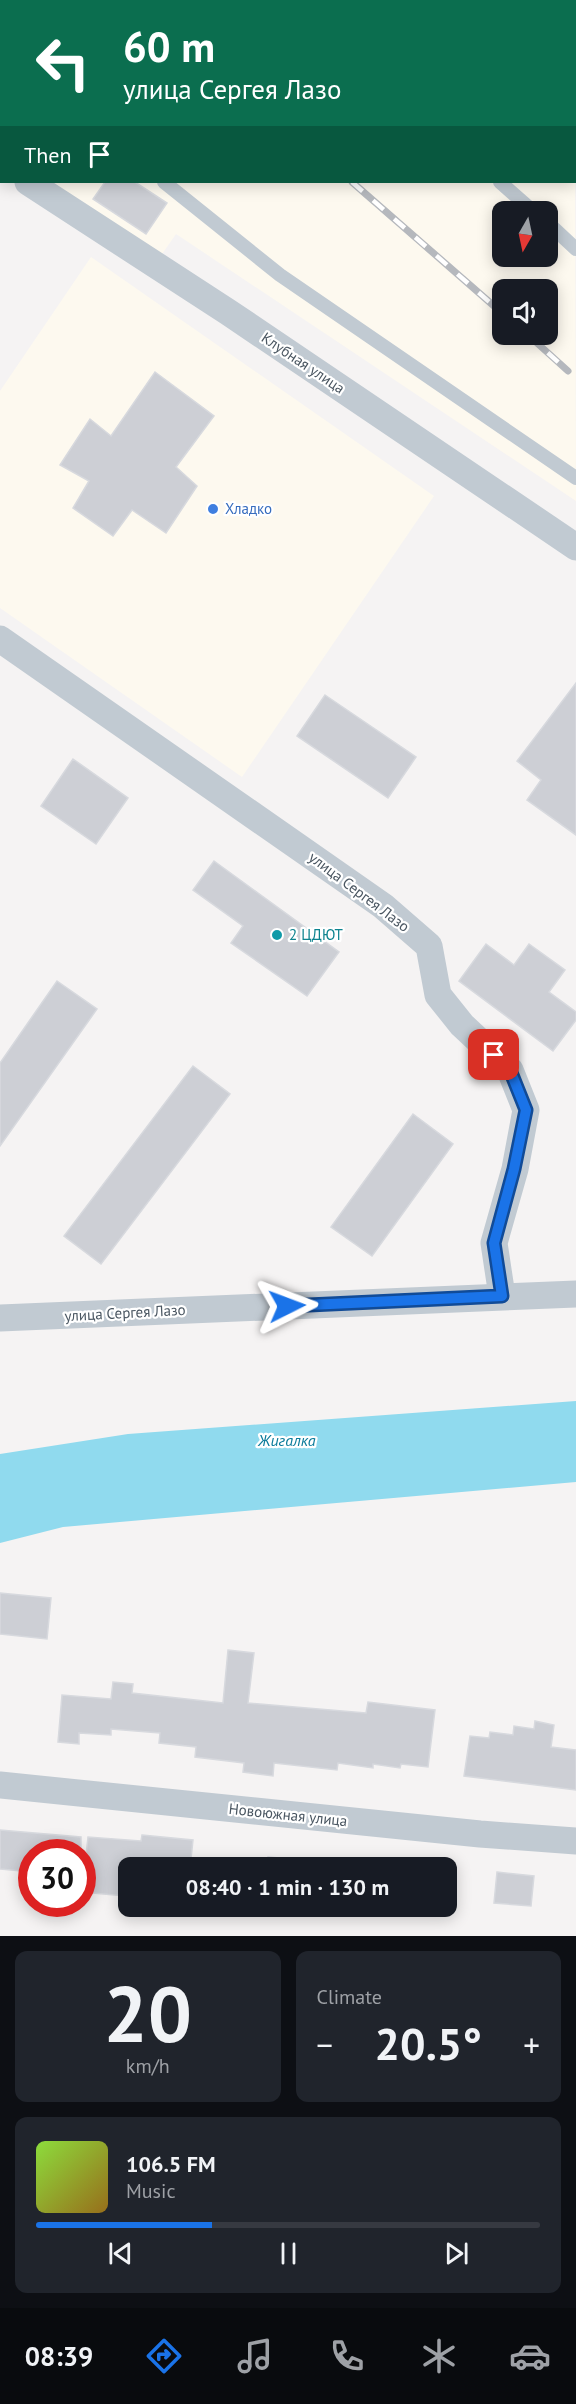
<!DOCTYPE html>
<meta charset="utf-8">
<style>
body{margin:0;font-family:"PT Sans",sans-serif;background:#20242c;color:#f1f3f6;height:100vh;display:flex;flex-direction:column;font-size:22px;white-space:nowrap}
*{box-sizing:border-box;margin:0}
p{font-size:20px;color:#9ea1a6}
.icon{flex:none;width:33px;height:33px;fill:none;stroke:currentColor;stroke-width:2;stroke-linecap:round;stroke-linejoin:round}
.map{position:relative;height:1936px;overflow:hidden}
.sheet{display:flex;flex-direction:column;gap:15px;padding:15px;background:#0d0f14;flex:1}
.sheet>*{flex:none}
.banner{position:absolute;left:0px;top:0px;width:576px;height:183px;box-shadow:0 3px 15px #0003;background:#0b6e4f;color:#fff;overflow:hidden}
.needle{width:39px;rotate:189deg}
.tools{position:absolute;left:492px;top:201px;display:grid;gap:12px}
.tools a{display:grid;place-items:center;width:66px;height:66px;border-radius:12px;background:#171b24;box-shadow:0 3px 15px #0003;font-size:30px}
.speed{position:absolute;left:18px;top:1839px;display:flex;gap:12px;font-size:30px;font-weight:700;text-align:center}
.speed>*{display:grid;place-content:center;width:78px;height:78px;border-radius:50%;background:#171b24;box-shadow:0 3px 15px #0003;line-height:1}
.speed .limit{border:9px solid #d22;background:#fff;color:#111}
.pin{position:absolute;display:grid;place-items:center;width:51px;height:51px;color:#fff;margin:-26px;border-radius:12px;box-shadow:0 3px 9px #0006}
.me{position:absolute;width:66px;margin:-33px;rotate:87deg;stroke-linejoin:round;filter:drop-shadow(0 0 4px #0008)}
.turn{display:flex;align-items:center;gap:21px;height:126px;padding:0 24px;font-size:27px}
.turn .icon{width:78px;height:78px;stroke-width:2.5}
.turn b{display:block;font-size:42px;line-height:51px}
.then{display:flex;align-items:center;height:57px;padding:0 24px;background:#0003;gap:12px;font-size:22px}
.big{font-size:45px;font-weight:700;line-height:1.1}
.sheet .card{flex:1;display:flex;flex-direction:column;justify-content:center;gap:9px;min-width:0;padding:0 21px;border-radius:12px;background:#20242c}
.sheet .dial{align-items:center;gap:0}
.dial b{font-size:78px;line-height:1}
.song{display:flex;align-items:center;gap:18px}
.cover{width:72px;height:72px;border-radius:9px;background:linear-gradient(135deg,hsl(90 70% 55%),hsl(40 70% 35%))}
.played{height:6px;border-radius:3px;background:linear-gradient(90deg,#1a73e8 35%,#363941 35%)}
.keys{display:flex;justify-content:space-around;direction:ltr}
.heat{display:flex;justify-content:space-between;align-items:center;font-size:33px;direction:ltr}
.sheet .tiles{flex:1;display:grid;gap:15px;grid-template-columns:1fr 1fr}
.card:last-child{grid-column:span 2}
.trip{position:absolute;left:118px;top:1857px;width:339px;height:60px;border-radius:12px;background:#171b24;box-shadow:0 3px 15px #0003;font-weight:700;line-height:60px;text-align:center}
.tabs{display:flex;height:96px;justify-content:space-around;align-items:center;background:#090b0e;color:#9ea1a6}
.tabs .icon{width:42px;height:42px}
.tabs .active{color:#1a73e8}
.tabs b{font-size:27px;color:#f1f3f6}
.map>svg:first-child{display:block}
.commercial{fill:#fdf9ef;fill-rule:evenodd}
.water{fill:#90daee}
.building{fill:#cdcfd5;stroke:#d7d9de;stroke-width:1.5}
.lines{fill:none;stroke-linecap:round;stroke-linejoin:round}
.lane{stroke:#c1cad2;stroke-width:14}
.street{stroke:#c1cad2;stroke-width:27}
.rail-casing{stroke:#b5b8bd;stroke-width:7}
.rail{stroke:#fff;stroke-width:4.5;stroke-dasharray:14;stroke-linecap:butt}
.route-casing{stroke:#114b97;stroke-width:15}
.route{stroke:#1a73e8;stroke-width:10}
.shop-dot{fill:#3f7fe0;stroke:#fff;stroke-width:2}
.culture-dot{fill:#0f9aa8;stroke:#fff;stroke-width:2}
.labels{text-anchor:middle;stroke-width:4.5;stroke-linejoin:round;paint-order:stroke}
.street-label{font-size:15px;fill:#4a5661;stroke:#fff}
.shop-label{font-size:15px;fill:#366cbe;stroke:#fff;text-anchor:start}
.culture-label{font-size:15px;fill:#0d838f;stroke:#fff;text-anchor:start}
.water-label{font-size:16px;font-style:italic;fill:#0c7c9b;stroke:#fff}
</style>
<div class="map">
<svg width="576" height="1936" viewBox="0 0 576 1936">
<rect width="100%" height="100%" fill="#f5f3f3"/>
<g class="commercial">
<polygon points="0,0 394,0 396,1 2,2 1,153"/>
<path d="M575,144L576,501L176,234L160,257L44,182H574ZM502,212H548V256H502ZM502,290H548V334H502Z"/>
<polygon points="91,257 434,496 242,777 0,608 0,391"/>
</g>
<polygon class="water" points="576,1401 576,1482 63,1527 0,1543 0,1454 128,1434"/>
<g class="building">
<polygon points="105,182 135,182 167,203 146,234 93,199"/>
<polygon points="155,372 214,416 176,467 197,486 166,533 132,510 113,536 73,508 89,481 60,465 90,419 111,436"/>
<polygon points="576,683 576,835 527,800 541,780 517,761"/>
<polygon points="325,695 416,757 388,798 297,736"/>
<polygon points="73,759 128,798 96,844 41,806"/>
<polygon points="214,861 339,952 307,996 231,943 243,926 193,890"/>
<polygon points="486,944 514,965 529,944 565,970 549,992 576,1012 576,1020 553,1051 459,981"/>
<polygon points="57,981 97,1009 0,1146 0,1063"/>
<polygon points="193,1066 230,1094 101,1264 64,1236"/>
<polygon points="413,1114 453,1144 372,1256 331,1227"/>
<polygon points="0,1593 51,1598 47,1639 0,1634"/>
<polygon points="228,1650 254,1653 248,1703 366,1713 368,1702 435,1710 428,1767 401,1764 400,1768 373,1764 373,1768 338,1763 337,1770 274,1763 273,1776 243,1772 244,1763 195,1757 196,1747 159,1743 160,1733 111,1729 111,1735 79,1733 79,1744 58,1742 62,1695 111,1699 113,1682 133,1684 132,1693 223,1703"/>
<polygon points="535,1721 554,1725 551,1747 576,1750 576,1790 464,1776 470,1736 489,1738 490,1732 513,1735 514,1726 534,1729"/>
<polygon points="0,1830 81,1837 81,1852 32,1852 32,1872 0,1869"/>
<polygon points="142,1835 193,1840 190,1868 128,1868 125,1896 82,1892 88,1837 141,1841"/>
<polygon points="268,1857 291,1859 290,1868 267,1868"/>
<polygon points="497,1872 534,1876 531,1906 494,1903"/>
<polygon points="264,1906 285,1906 284,1914 263,1911"/>
</g>
<g class="lines">
<g class="lane">
<polyline points="295,0 297,2"/>
<polyline points="0,49 2,50"/>
<polyline points="164,182 280,275 576,478"/>
<polyline points="500,182 534,212"/>
<polyline points="548,223 576,249"/>
</g>
<g class="street">
<polyline points="0,164 2,164"/>
<polyline points="28,182 228,312 576,547"/>
<polyline points="0,639 383,906 429,946 438,995 462,1025 510,1070 526,1110 515,1169 494,1243 502,1296"/>
<polyline points="0,1318 576,1294"/>
<polyline points="0,1785 480,1834 576,1841"/>
</g>
<defs>
<g id="rail">
<polyline points="43,0 45,2"/>
<polyline points="143,0 145,2"/>
<polyline points="352,182 502,313"/>
<polyline points="527,334 568,371"/>
</g>
</defs>
<use href="#rail" class="rail-casing"/>
<use href="#rail" class="rail"/>
</g>
<g class="lines">
<defs>
<polyline id="route" points="287,1306 502,1296 494,1243 514,1169 526,1110 510,1070 494,1055"/>
</defs>
<use href="#route" class="route-casing"/>
<use href="#route" class="route"/>
</g>
<circle class="shop-dot" cx="213" cy="509" r="6"/>
<circle class="culture-dot" cx="277" cy="935" r="6"/>
<g class="labels">
<g class="street-label">
<text transform="translate(303 363) rotate(34)" y="5">Клубная улица</text>
<text transform="translate(359 892) rotate(37)" y="5">улица Сергея Лазо</text>
<text transform="translate(125 1313) rotate(-3)" y="5">улица Сергея Лазо</text>
<text transform="translate(288 1815) rotate(6)" y="5">Новоюжная улица</text>
</g>
<g class="shop-label">
<text x="225" y="514">Хладко</text>
</g>
<g class="culture-label">
<text x="289" y="940">2 ЦДЮТ</text>
</g>
<g class="water-label">
<text x="287" y="1446">Жигалка</text>
</g>
</g>
</svg>
<div class="tools">
<a><svg class="needle" viewBox="-14 -14 28 28"><path d="M0-13l5 13h-10z" fill="#e53935"/><path d="M0 13l5-13h-10z" fill="#9ea1a6"/></svg></a>
<a><svg class="icon" aria-label="sound" viewBox="0 0 24 24"><path d="M4 9h4l5-4v14l-5-4H4zM17 9q2 3 0 6"/></svg></a>
</div>
<div class="speed"><div class="limit">30</div></div>
<div class="pin" style="left:494px;top:1055px;background:#d93025"><svg class="icon" aria-label="arrive" viewBox="0 0 24 24"><path d="M6 21V4h12l-3 4 3 4H6"/></svg></div>
<svg class="me" style="left:287px;top:1306px" viewBox="-20 -20 40 40"><path d="M0-17L14 15 0 8-14 15z" fill="#1a73e8" stroke="#fff" stroke-width="4"/></svg>
<div class="trip">08:40 · 1 min · 130 m</div>
<div class="banner">
<div class="turn"><svg class="icon" aria-label="left" viewBox="0 0 24 24"><path d="M17 20v-9H6M10 6l-5 5 5 5"/></svg><div><b>60 m</b>улица Сергея Лазо</div></div>
<div class="then">Then<svg class="icon" aria-label="arrive" viewBox="0 0 24 24"><path d="M6 21V4h12l-3 4 3 4H6"/></svg></div>
</div>
</div>
<section class="sheet">
<div class="tiles">
<div class="card dial"><b>20</b><p>km/h</p></div>
<div class="card"><p>Climate</p>
<div class="heat"><a>−</a><b class="big">20.5°</b><a>+</a></div>
</div>
<div class="card">
<div class="song"><i class="cover"></i><div><b>106.5 FM</b><p>Music</p></div></div>
<div class="played"></div>
<div class="keys"><svg class="icon" aria-label="previous" viewBox="0 0 24 24"><path d="M18 5L8 12l10 7zM5 5v14"/></svg><svg class="icon" aria-label="pause" viewBox="0 0 24 24"><path d="M8 5v14M16 5v14"/></svg><svg class="icon" aria-label="next" viewBox="0 0 24 24"><path d="M6 5l10 7-10 7zM19 5v14"/></svg></div>
</div>
</div>
</section>
<nav class="tabs">
<b>08:39</b>
<svg class="icon active" aria-label="directions" viewBox="0 0 24 24"><path d="M12 3l9 9-9 9-9-9zM9 14v-3h6M13 9l2 2-2 2"/></svg>
<svg class="icon" aria-label="music" viewBox="0 0 24 24"><path d="M9 18V5l10-2v13"/><circle cx="6" cy="18" r="3"/><circle cx="16" cy="16" r="3"/></svg>
<svg class="icon" aria-label="phone" viewBox="0 0 24 24"><path d="M5 4h4l2 5-3 2q2 4 5 5l2-3 5 2v4C11 20 4 13 5 4z"/></svg>
<svg class="icon" aria-label="climate" viewBox="0 0 24 24"><path d="M12 3v18M4 7l16 10M4 17L20 7"/></svg>
<svg class="icon" aria-label="car" viewBox="0 0 24 24"><path d="M5 17H2v-5l4-1 3-4h7l3 4 3 1v5h-3M9 17h6M6 11h13"/><circle cx="7" cy="17" r="2"/><circle cx="17" cy="17" r="2"/></svg>
</nav>
